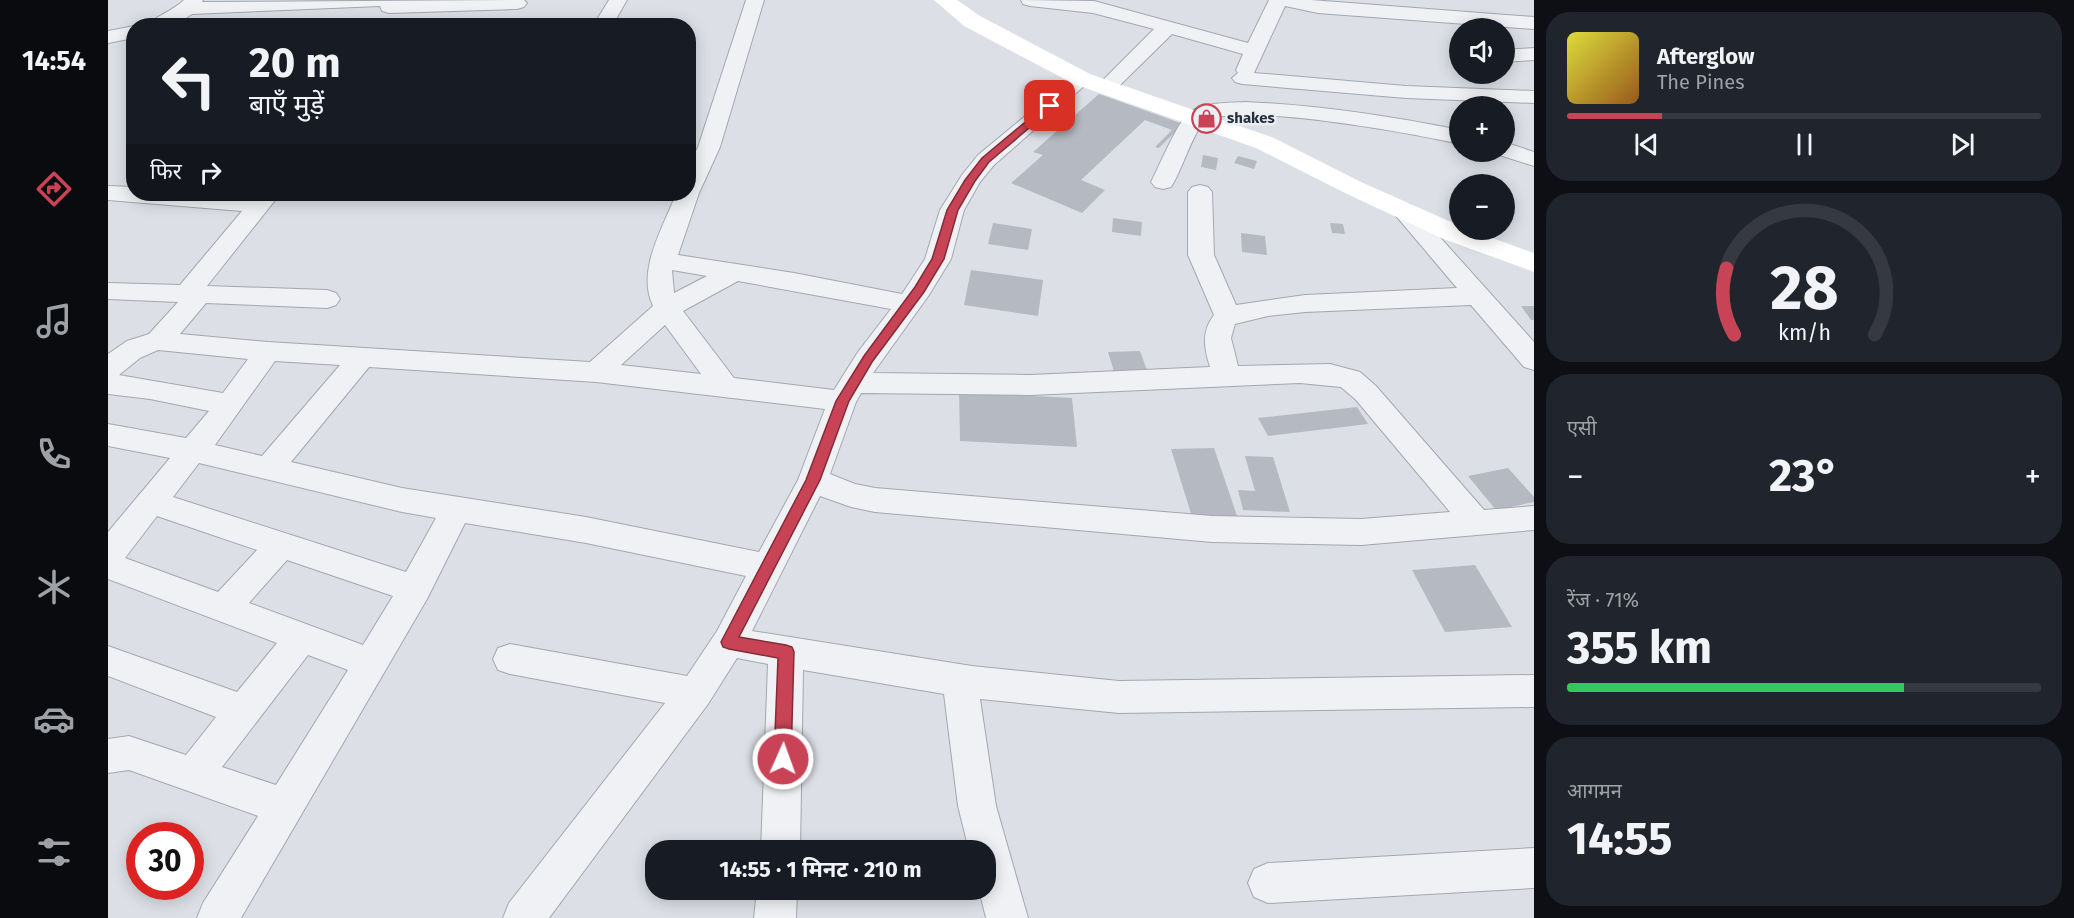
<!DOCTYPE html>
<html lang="hi">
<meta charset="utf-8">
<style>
body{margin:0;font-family:"Fira Sans","Noto Sans Devanagari",sans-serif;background:#20242c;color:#f1f3f6;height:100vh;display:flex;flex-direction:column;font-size:22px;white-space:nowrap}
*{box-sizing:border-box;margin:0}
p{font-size:20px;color:#9ea1a6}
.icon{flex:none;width:33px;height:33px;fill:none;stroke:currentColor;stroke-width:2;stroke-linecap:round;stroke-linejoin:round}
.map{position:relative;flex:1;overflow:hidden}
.side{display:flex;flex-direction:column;gap:12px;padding:12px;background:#0d0f14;width:540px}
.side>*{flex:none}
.hud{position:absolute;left:18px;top:18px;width:570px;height:183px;border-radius:24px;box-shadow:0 3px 15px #0003;background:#171b24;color:#f1f3f6;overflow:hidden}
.buttons{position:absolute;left:1341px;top:18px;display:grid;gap:12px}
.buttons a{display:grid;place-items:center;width:66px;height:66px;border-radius:50%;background:#171b24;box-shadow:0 3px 15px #0003;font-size:30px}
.speed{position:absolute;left:18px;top:822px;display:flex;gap:12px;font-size:30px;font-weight:700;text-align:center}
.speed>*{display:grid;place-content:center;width:78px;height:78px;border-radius:50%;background:#171b24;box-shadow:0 3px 15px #0003;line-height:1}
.speed .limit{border:9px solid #d22;background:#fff;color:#111}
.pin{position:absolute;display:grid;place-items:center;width:51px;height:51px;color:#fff;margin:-26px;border-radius:12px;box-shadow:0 3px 9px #0006}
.me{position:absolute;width:66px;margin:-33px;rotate:2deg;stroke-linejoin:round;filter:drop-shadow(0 0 4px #0008)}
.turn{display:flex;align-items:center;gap:21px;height:126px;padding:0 24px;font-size:27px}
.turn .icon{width:78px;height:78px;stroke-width:2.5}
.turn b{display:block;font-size:42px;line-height:51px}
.then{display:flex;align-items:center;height:57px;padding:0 24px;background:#0003;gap:12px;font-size:22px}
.big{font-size:45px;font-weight:700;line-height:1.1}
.side .tile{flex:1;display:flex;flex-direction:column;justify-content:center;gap:9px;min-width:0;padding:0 21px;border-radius:24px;background:#20242c}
.side .dial{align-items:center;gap:0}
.dial svg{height:156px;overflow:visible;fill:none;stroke:#363941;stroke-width:7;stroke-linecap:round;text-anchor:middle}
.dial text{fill:#f1f3f6;stroke:none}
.song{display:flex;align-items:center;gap:18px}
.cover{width:72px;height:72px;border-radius:9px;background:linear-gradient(135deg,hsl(60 70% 55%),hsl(30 70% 35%))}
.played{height:6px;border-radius:3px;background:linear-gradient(90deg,#c94356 20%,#363941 20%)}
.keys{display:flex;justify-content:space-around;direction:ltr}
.heat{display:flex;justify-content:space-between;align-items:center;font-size:33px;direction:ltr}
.charge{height:9px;border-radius:4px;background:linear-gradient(90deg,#34c759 71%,#363941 0)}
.trip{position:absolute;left:537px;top:840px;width:351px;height:60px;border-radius:24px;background:#171b24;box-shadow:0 3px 15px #0003;font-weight:700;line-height:60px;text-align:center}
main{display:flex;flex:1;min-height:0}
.menu{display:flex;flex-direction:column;width:108px;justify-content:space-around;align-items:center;background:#090b0e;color:#9ea1a6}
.menu .icon{width:42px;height:42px}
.menu .on{color:#c94356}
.menu b{font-size:27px;color:#f1f3f6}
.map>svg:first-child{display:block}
.building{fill:#b4b9c2}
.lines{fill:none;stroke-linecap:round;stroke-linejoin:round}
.street-casing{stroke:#a2a7b0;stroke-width:2}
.street{fill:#eff1f4;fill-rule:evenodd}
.secondary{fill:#fff;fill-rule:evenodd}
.route{fill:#c94356;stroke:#832c38;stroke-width:1.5}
.labels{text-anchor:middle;stroke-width:5;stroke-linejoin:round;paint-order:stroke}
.far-poi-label{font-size:15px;font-weight:bold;fill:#272e3c;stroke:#ebeff4;text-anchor:start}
</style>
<main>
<nav class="menu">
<b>14:54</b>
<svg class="icon on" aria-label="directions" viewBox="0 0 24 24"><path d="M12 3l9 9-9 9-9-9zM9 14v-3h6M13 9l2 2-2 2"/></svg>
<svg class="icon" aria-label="music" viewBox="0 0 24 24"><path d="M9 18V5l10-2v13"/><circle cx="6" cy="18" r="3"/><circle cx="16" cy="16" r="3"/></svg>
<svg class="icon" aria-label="phone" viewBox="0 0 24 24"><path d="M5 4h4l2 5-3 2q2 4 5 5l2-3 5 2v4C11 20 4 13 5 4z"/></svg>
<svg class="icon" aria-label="climate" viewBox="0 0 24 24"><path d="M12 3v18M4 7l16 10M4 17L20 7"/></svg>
<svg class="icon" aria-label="car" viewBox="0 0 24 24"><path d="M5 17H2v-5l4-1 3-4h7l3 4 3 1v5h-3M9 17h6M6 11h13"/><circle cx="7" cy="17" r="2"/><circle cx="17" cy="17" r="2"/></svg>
<svg class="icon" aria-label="filters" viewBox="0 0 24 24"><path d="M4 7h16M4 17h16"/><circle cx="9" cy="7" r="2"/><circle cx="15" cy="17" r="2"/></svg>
</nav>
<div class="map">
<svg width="1426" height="918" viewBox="0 0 1426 918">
<rect width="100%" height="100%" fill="#dce0e6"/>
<g class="building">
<polygon points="991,94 1075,124 1051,148 1047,147 1064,130 1037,120 973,180 997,190 974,213 903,183 935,155 925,152"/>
<polygon points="1095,155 1110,158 1108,170 1093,167"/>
<polygon points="1130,156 1149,161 1146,169 1126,163"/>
<polygon points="1005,218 1034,222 1033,236 1004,232"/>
<polygon points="885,223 924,229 920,250 880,244"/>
<polygon points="1222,223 1235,224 1237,234 1224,233"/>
<polygon points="1133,233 1157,236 1159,255 1134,252"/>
<polygon points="863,270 935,280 930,316 856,305"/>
<polygon points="1413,306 1426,306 1426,320 1423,320"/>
<polygon points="1032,351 1041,376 1008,378 1000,352"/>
<polygon points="851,392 964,398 969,447 852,441"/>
<polygon points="1249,407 1260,424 1160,436 1150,418"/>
<polygon points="1106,448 1130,519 1085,520 1063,449"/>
<polygon points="1137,456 1165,457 1182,512 1135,510 1130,490 1147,491"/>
<polygon points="1400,468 1426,497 1426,502 1388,510 1360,476"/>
<polygon points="1367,565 1404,627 1337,632 1304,570"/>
</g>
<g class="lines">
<defs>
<g id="street">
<path d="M95,0L94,2L416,0L419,3L416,7L409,9L281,13L274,11L272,6L84,14L66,26H39C47,16 65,11 76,0Z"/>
<polygon points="501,0 519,0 504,26 485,26"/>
<path d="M638,0H656L612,147L591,193L570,255L686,273L794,294L817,259L832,210L854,175L870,155L967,75L974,73L981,75L984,79L886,165L872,182L856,210L843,259L821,295L765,373L922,375L1102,367C1096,348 1093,332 1106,315L1080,255V192L1084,187L1092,185L1100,187L1104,192L1106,255L1128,305L1197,295L1349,288L1283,210L1287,205L1295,203L1303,205L1426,342V370L1416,367L1363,305L1197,312L1160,316L1127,324L1123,338L1130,366L1222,364L1252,372L1268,386L1376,510L1426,506V530L1253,545L1104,542L767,512L743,507L712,496L644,631L864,666L1011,681L1426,675V707L1011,713L872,699L888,806L920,918H878L871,890H878V850H861L850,806L836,694L695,670L692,850H653L660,664L629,658L600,704L441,918H395L401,903L557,703L402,674L390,670L385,659L390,648L402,644L579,676L609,631L638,576L478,543L357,523L319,599L133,918H89L95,903L150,816L21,770L0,773V739L21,736L78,755L108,717L0,676V646L129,692L169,643L0,579V532L62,458L0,446V424L78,438L101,411L42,399L0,394V354L19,341L41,334L70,302L0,299V283L72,285L134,211L0,200V186L26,187V194H98L145,198L149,194H172L99,286L219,290L228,293L232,299L228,305L219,308L98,303L72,334L160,342L482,362L545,306C528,270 555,228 568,194H580V167L590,147ZM564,270L599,276L566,293ZM630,281L783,309L750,352L726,390L626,378L575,311ZM557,325L593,374L513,365ZM50,350L140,359L115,393L11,375L32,358ZM167,361L232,365L154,456L107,445ZM261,367L488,382L717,409L690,480L651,552L478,517L294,488L183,462ZM1192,383L1233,387L1248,400L1342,512L1253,519L1104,516L767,488L747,484L722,474L748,402L753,393L922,395ZM91,463L294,512L328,518L298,572L65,497ZM49,516L149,550L110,592L17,558ZM179,560L285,596L255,645L141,603ZM200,655L240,670L168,785L114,767Z"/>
<polygon points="913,0 986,1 1140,43 1161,0 1203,0 1426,17 1426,29 1210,13 1177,6 1146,73 1298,86 1426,91 1426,103 1298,98 1134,84 1127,82 1124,78 1130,73 1128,70 1135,54 1064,34 1006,91 999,93 992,91 988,87 1046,29 985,13 922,6 915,4"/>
<polygon points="26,26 26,38 0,43 0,31"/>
<polygon points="1426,48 1426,60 1396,62 1396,50"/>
<path d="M1137,102C1210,105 1281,116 1352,130V144C1311,135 1126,100 1097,122C1086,129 1073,173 1063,187L1055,189L1047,187L1043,182C1051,167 1070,120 1082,112C1097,102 1120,103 1137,102Z"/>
<polygon points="1396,142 1426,152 1426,166 1388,154 1386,152 1396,152"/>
<polygon points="1426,848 1426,888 1160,903 1146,897 1140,883 1146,869 1160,863"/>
<polygon points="649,890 689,890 688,918 646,918"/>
</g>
</defs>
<use href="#street" class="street-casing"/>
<use href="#street" class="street"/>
<polygon class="secondary" points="826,0 849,0 872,16 982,74 1166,138 1253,182 1352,226 1352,230 1362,230 1426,253 1426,272 1333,238 1235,192 1148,148 966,84 856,26"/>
</g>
<polygon class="route" points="939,104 947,106 881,162 867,181 850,210 836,259 816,292 764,362 741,401 712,480 631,637 678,645 684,647 686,652 683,759 681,765 675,767 669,765 666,759 670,658 621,649 615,647 613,642 698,480 728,401 756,356 807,287 824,259 839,210 857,180 874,158"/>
<defs>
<symbol id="shop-ring" viewBox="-11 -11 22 22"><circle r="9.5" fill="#ebeff4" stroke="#c94356" stroke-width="1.5"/><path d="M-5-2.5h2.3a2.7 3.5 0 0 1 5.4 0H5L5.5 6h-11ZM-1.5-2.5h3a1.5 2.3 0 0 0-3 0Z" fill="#c94356"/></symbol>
</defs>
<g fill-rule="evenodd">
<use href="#shop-ring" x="1082" y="102" width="33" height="33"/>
</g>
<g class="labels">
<g class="far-poi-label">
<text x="1119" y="123">shakes</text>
</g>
</g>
</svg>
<div class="buttons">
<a><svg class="icon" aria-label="sound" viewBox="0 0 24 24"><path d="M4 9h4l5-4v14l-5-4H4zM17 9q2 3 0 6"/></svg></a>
<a>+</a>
<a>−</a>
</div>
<div class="speed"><div class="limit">30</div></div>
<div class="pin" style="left:942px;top:106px;background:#d93025"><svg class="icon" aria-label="arrive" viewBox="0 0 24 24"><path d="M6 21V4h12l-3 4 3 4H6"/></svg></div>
<svg class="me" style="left:675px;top:759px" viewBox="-20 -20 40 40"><circle r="17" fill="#c94356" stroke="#fff" stroke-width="3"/><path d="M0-11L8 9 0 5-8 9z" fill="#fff"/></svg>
<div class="trip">14:55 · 1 मिनट · 210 m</div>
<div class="hud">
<div class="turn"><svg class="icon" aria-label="left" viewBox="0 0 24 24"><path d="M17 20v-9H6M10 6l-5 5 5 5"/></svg><div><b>20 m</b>बाएँ मुड़ें</div></div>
<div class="then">फिर<svg class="icon" aria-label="right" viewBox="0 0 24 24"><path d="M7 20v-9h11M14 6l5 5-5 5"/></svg></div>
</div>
</div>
<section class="side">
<div class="tile">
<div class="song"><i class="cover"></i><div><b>Afterglow</b><p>The Pines</p></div></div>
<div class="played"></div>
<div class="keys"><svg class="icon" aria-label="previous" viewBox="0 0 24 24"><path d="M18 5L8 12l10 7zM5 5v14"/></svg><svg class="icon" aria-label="pause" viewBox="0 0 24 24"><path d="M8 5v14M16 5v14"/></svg><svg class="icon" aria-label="next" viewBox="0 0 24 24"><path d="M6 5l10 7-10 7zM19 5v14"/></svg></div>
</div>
<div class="tile dial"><svg viewBox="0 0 100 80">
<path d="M14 69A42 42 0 1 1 86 69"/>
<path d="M14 69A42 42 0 0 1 10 35" stroke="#c94356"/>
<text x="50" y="56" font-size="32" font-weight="700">28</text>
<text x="50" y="72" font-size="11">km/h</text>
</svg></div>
<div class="tile"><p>एसी</p>
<div class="heat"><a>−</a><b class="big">23°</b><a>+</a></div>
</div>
<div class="tile"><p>रेंज · 71%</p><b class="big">355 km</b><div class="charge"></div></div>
<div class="tile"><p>आगमन</p><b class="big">14:55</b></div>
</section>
</main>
